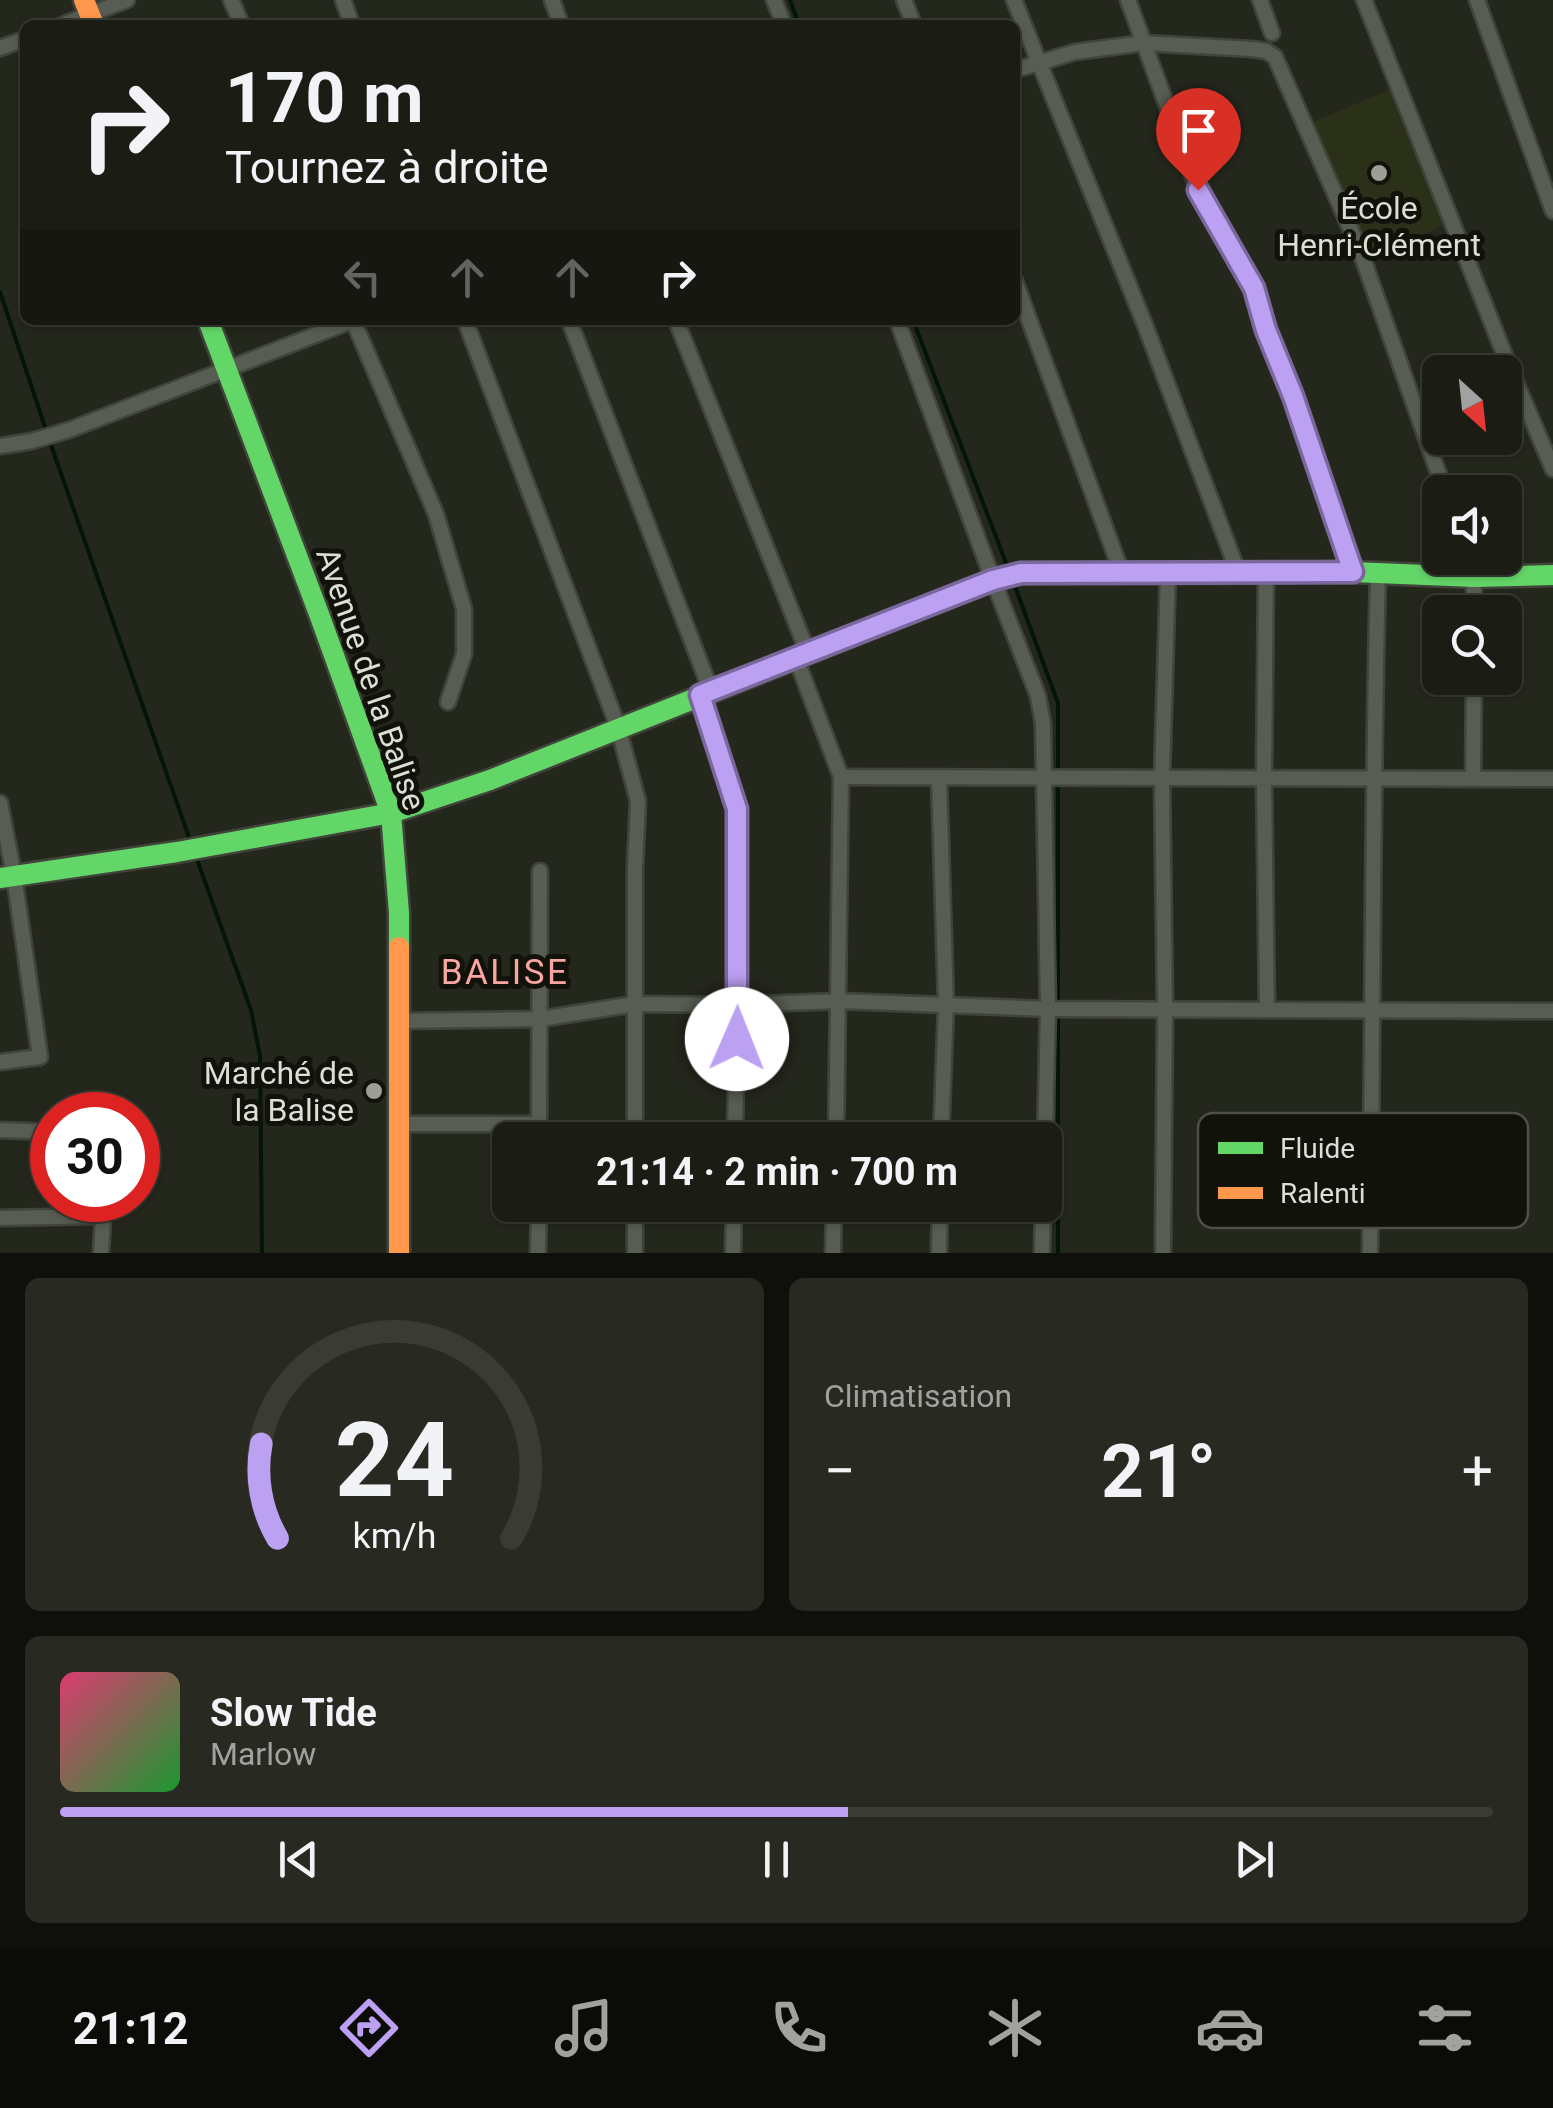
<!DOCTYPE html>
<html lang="fr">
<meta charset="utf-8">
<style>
body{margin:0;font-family:Roboto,sans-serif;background:#282a22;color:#f1f3f6;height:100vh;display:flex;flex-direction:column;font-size:38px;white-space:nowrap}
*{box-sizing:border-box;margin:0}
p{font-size:32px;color:#a0a2a0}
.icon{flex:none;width:55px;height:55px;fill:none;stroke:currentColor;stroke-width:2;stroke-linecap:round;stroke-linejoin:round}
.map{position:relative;height:1253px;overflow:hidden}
.panel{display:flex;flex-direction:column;gap:25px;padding:25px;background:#0f100c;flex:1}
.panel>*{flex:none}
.banner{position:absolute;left:20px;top:20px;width:1000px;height:305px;border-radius:15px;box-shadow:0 2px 8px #0004,0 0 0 2px #393b34;background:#1b1d15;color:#f1f3f6;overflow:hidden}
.needle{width:65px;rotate:153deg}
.controls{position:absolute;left:1422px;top:355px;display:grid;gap:20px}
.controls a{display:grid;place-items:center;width:100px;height:100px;border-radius:15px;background:#1b1d15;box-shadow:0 2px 8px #0004,0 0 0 2px #393b34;font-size:50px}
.speed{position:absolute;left:30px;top:1092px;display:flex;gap:20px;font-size:50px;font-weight:700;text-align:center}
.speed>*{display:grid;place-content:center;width:130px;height:130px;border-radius:50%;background:#1b1d15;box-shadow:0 2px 8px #0004,0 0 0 2px #393b34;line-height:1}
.speed .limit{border:15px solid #d22;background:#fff;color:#111}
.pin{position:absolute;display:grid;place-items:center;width:85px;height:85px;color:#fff;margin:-102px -42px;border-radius:50% 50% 50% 0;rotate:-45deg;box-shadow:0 0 10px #0007}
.pin .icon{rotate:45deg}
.me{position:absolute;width:110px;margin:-55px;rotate:1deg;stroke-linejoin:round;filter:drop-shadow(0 0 8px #0008)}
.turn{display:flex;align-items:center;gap:35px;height:210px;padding:0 40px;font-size:45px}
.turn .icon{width:130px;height:130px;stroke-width:2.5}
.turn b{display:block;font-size:70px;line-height:85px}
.lanes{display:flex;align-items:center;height:95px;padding:0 40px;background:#0003;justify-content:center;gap:50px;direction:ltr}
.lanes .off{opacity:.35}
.big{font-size:75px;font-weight:700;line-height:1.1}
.panel .widget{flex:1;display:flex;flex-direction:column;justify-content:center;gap:15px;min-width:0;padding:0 35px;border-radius:15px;background:#282a22}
.panel .dial{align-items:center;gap:0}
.dial svg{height:260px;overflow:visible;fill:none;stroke:#393b34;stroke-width:7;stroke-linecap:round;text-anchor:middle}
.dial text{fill:#f1f3f6;stroke:none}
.song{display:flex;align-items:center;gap:30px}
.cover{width:120px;height:120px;border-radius:15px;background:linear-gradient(135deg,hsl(340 70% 55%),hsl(130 70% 35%))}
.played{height:10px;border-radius:5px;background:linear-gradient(90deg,#bca0f2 55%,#393b34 55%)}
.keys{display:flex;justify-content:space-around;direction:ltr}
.heat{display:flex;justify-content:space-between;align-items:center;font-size:55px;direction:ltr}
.panel .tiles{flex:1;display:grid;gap:25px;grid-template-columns:1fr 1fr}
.widget:last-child{grid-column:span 2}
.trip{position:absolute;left:492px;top:1122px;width:570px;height:100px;border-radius:15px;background:#1b1d15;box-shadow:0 2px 8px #0004,0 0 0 2px #393b34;font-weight:700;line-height:100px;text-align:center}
.tabs{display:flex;height:160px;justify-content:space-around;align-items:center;background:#0b0c08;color:#a0a2a0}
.tabs .icon{width:70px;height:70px}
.tabs .current{color:#bca0f2}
.tabs b{font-size:45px;color:#f1f3f6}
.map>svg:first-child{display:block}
.built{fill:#2b3019}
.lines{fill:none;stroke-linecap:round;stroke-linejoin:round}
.stream{stroke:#031507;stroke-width:4}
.street-casing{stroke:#41443a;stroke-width:19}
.fast-casing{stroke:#41443a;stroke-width:25}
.slow-casing{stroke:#41443a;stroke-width:25}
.street{stroke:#575d53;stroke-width:14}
.fast{stroke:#63d668;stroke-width:20}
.slow{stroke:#ff974d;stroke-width:20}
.route-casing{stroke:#7a689d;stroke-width:25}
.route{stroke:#bca0f2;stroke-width:18}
.poi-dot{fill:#9c9f94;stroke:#11120a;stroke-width:4}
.labels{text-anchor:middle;stroke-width:10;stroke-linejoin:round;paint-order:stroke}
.poi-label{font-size:32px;fill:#dcdfd4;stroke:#11120a}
.street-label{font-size:32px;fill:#dcdfd4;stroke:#11120a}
.neighbourhood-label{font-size:35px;letter-spacing:2.5px;fill:#faa6a0;stroke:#11120a}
.key{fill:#11120a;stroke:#4e5047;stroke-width:2.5}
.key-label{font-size:28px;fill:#dcdfd4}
</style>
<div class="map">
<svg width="1553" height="1253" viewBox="0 0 1553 1253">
<rect width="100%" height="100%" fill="#24271c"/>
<polygon class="built" points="1389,90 1445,225 1370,257 1313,122"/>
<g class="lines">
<g class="stream">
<polyline points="790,0 799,25"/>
<polyline points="0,292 52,448 190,840"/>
<polyline points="913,320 1008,568"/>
<polyline points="1013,581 1058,703 1058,774"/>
<polyline points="195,854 251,1010 260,1056 262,1253"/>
<polyline points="1058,1004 1058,783"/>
<polyline points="1058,1253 1058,1013"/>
</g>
<defs>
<g id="street">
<polyline points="231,0 242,25"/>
<polyline points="343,0 352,25"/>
<polyline points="552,0 561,25"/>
<polyline points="774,0 784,25"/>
<polyline points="904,0 914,25"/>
<polyline points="1014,0 1145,325 1238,572"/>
<polyline points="1128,0 1198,190 1254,288 1267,330 1293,396 1353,572"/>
<polyline points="1260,0 1272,33"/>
<polyline points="1364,0 1511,371 1553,469"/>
<polyline points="1477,0 1553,211"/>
<polyline points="62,25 127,0"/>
<polyline points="0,48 25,39"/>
<polyline points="1015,70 1075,52 1143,43 1252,49 1266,51 1275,57 1361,253 1445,492"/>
<polyline points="1015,281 1121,571"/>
<polyline points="353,320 436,514 464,609 464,654 448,702"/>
<polyline points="465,320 618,727 638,801 635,868 635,1140"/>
<polyline points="569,320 711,691"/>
<polyline points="676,320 808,653"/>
<polyline points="897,320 993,580 1038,696 1043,724 1048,1009 1045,1140"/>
<polyline points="0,446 32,441 69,430 354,320"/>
<polyline points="1467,558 1474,577 1474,612"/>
<polyline points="1266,572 1264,778 1267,1010"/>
<polyline points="796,658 841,777 836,1140"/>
<polyline points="700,695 737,809 737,1005 735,1140"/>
<polyline points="841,777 1553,779"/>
<polyline points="939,778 946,1004 941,1140"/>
<polyline points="1473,779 1474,678"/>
<polyline points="0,803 14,875 40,1057 0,1062"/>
<polyline points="398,1021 540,1019 635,1004 737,1005 839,1001 1048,1009 1553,1011"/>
<polyline points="400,1124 539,1124"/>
<polyline points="0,1130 52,1132"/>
<polyline points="539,1140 540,871"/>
<polyline points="635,1205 635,1253"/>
<polyline points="0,1218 103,1216"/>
<polyline points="101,1253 104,1200"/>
<polyline points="538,1253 539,1205"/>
<polyline points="733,1253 734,1205"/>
<polyline points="833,1253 834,1205"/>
<polyline points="939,1253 940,1205"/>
<polyline points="1042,1253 1043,1205"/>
<polyline points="1163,1253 1165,1009 1162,778 1168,572"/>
<path d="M1370,1253C1373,1026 1372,799 1378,573"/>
</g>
<g id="fast">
<polyline points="208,320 319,614 391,813 399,913 399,947"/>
<polyline points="1162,573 1353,572 1474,577 1553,575"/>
<polyline points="0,878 177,852 391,813 490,780 804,655"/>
</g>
<g id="slow">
<polyline points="84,0 94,25"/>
<polyline points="804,655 993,580 1021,573 1162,573"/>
<polyline points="399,947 399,1253"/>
</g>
</defs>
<use href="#street" class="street-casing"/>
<use href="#fast" class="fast-casing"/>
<use href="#slow" class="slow-casing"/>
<use href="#street" class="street"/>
<use href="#fast" class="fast"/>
<use href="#slow" class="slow"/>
</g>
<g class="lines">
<defs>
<polyline id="route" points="737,1039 737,809 700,695 993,580 1021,573 1353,572 1293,396 1266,330 1254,288 1198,190"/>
</defs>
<use href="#route" class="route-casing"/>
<use href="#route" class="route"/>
</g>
<g class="poi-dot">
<circle cx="1379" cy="173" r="10"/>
<circle cx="374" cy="1091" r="10"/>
</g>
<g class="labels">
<g class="poi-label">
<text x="1379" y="219">École<tspan x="1379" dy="37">Henri-Clément</tspan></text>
<text x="354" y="1084" text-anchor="end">Marché de<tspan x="354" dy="37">la Balise</tspan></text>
</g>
<g class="street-label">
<text transform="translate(371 679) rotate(71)" y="11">Avenue de la Balise</text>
</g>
<g class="neighbourhood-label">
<text x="505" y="984">BALISE</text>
</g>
</g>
<rect x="1198" y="1113" width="330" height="115" rx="15" class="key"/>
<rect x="1218" y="1142" width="45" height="12" fill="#63d668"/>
<rect x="1218" y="1187" width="45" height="12" fill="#ff974d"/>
<g class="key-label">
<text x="1280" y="1158">Fluide</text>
<text x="1280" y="1203">Ralenti</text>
</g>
</svg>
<div class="controls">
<a><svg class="needle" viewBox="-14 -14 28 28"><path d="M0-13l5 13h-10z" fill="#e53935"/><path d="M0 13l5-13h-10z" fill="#a0a2a0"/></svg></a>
<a><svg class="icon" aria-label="sound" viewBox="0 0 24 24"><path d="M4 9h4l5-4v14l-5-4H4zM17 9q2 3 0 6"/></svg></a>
<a><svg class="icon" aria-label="search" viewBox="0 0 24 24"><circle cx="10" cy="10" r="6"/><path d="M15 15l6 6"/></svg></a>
</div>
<div class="speed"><div class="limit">30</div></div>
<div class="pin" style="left:1198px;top:190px;background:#d93025"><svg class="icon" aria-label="arrive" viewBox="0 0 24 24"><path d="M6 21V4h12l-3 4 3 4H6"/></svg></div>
<svg class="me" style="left:737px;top:1039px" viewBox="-20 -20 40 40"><circle r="19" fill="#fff"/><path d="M0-13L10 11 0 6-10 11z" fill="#bca0f2"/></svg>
<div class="trip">21:14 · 2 min · 700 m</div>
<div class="banner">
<div class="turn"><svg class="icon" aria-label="right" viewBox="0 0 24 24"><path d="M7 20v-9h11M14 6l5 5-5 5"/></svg><div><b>170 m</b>Tournez à droite</div></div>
<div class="lanes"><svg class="icon off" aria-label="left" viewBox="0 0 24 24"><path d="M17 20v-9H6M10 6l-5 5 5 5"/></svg><svg class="icon off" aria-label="ahead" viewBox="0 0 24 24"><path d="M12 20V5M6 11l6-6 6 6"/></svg><svg class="icon off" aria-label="ahead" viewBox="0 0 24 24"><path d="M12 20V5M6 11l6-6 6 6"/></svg><svg class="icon" aria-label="right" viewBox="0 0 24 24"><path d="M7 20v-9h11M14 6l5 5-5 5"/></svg></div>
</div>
</div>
<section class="panel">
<div class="tiles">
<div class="widget dial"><svg viewBox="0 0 100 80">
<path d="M14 69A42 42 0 1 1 86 69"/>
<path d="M14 69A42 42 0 0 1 9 40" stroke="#bca0f2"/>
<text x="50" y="56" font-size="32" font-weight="700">24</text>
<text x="50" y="72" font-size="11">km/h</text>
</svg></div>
<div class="widget"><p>Climatisation</p>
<div class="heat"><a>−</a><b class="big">21°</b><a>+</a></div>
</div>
<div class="widget">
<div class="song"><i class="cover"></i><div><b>Slow Tide</b><p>Marlow</p></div></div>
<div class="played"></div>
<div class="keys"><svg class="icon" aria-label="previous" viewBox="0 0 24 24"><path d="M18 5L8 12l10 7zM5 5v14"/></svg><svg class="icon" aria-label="pause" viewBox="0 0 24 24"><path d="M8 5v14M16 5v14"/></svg><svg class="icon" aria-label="next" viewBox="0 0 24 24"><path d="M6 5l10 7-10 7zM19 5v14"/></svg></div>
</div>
</div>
</section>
<nav class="tabs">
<b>21:12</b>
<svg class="icon current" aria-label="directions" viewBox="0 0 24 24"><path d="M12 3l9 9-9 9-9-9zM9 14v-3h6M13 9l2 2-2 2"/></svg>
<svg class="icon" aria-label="music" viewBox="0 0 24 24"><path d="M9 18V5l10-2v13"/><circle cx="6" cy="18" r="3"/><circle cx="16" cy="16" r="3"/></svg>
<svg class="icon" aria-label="phone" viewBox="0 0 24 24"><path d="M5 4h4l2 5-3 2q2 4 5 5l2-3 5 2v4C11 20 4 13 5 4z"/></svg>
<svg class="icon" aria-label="climate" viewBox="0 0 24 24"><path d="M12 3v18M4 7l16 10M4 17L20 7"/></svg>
<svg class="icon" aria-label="car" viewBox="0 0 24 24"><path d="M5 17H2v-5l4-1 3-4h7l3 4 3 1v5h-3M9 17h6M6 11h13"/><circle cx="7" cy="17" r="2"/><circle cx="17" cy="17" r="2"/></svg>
<svg class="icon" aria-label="filters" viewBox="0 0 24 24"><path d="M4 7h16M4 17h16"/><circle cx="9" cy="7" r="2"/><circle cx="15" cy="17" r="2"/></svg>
</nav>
